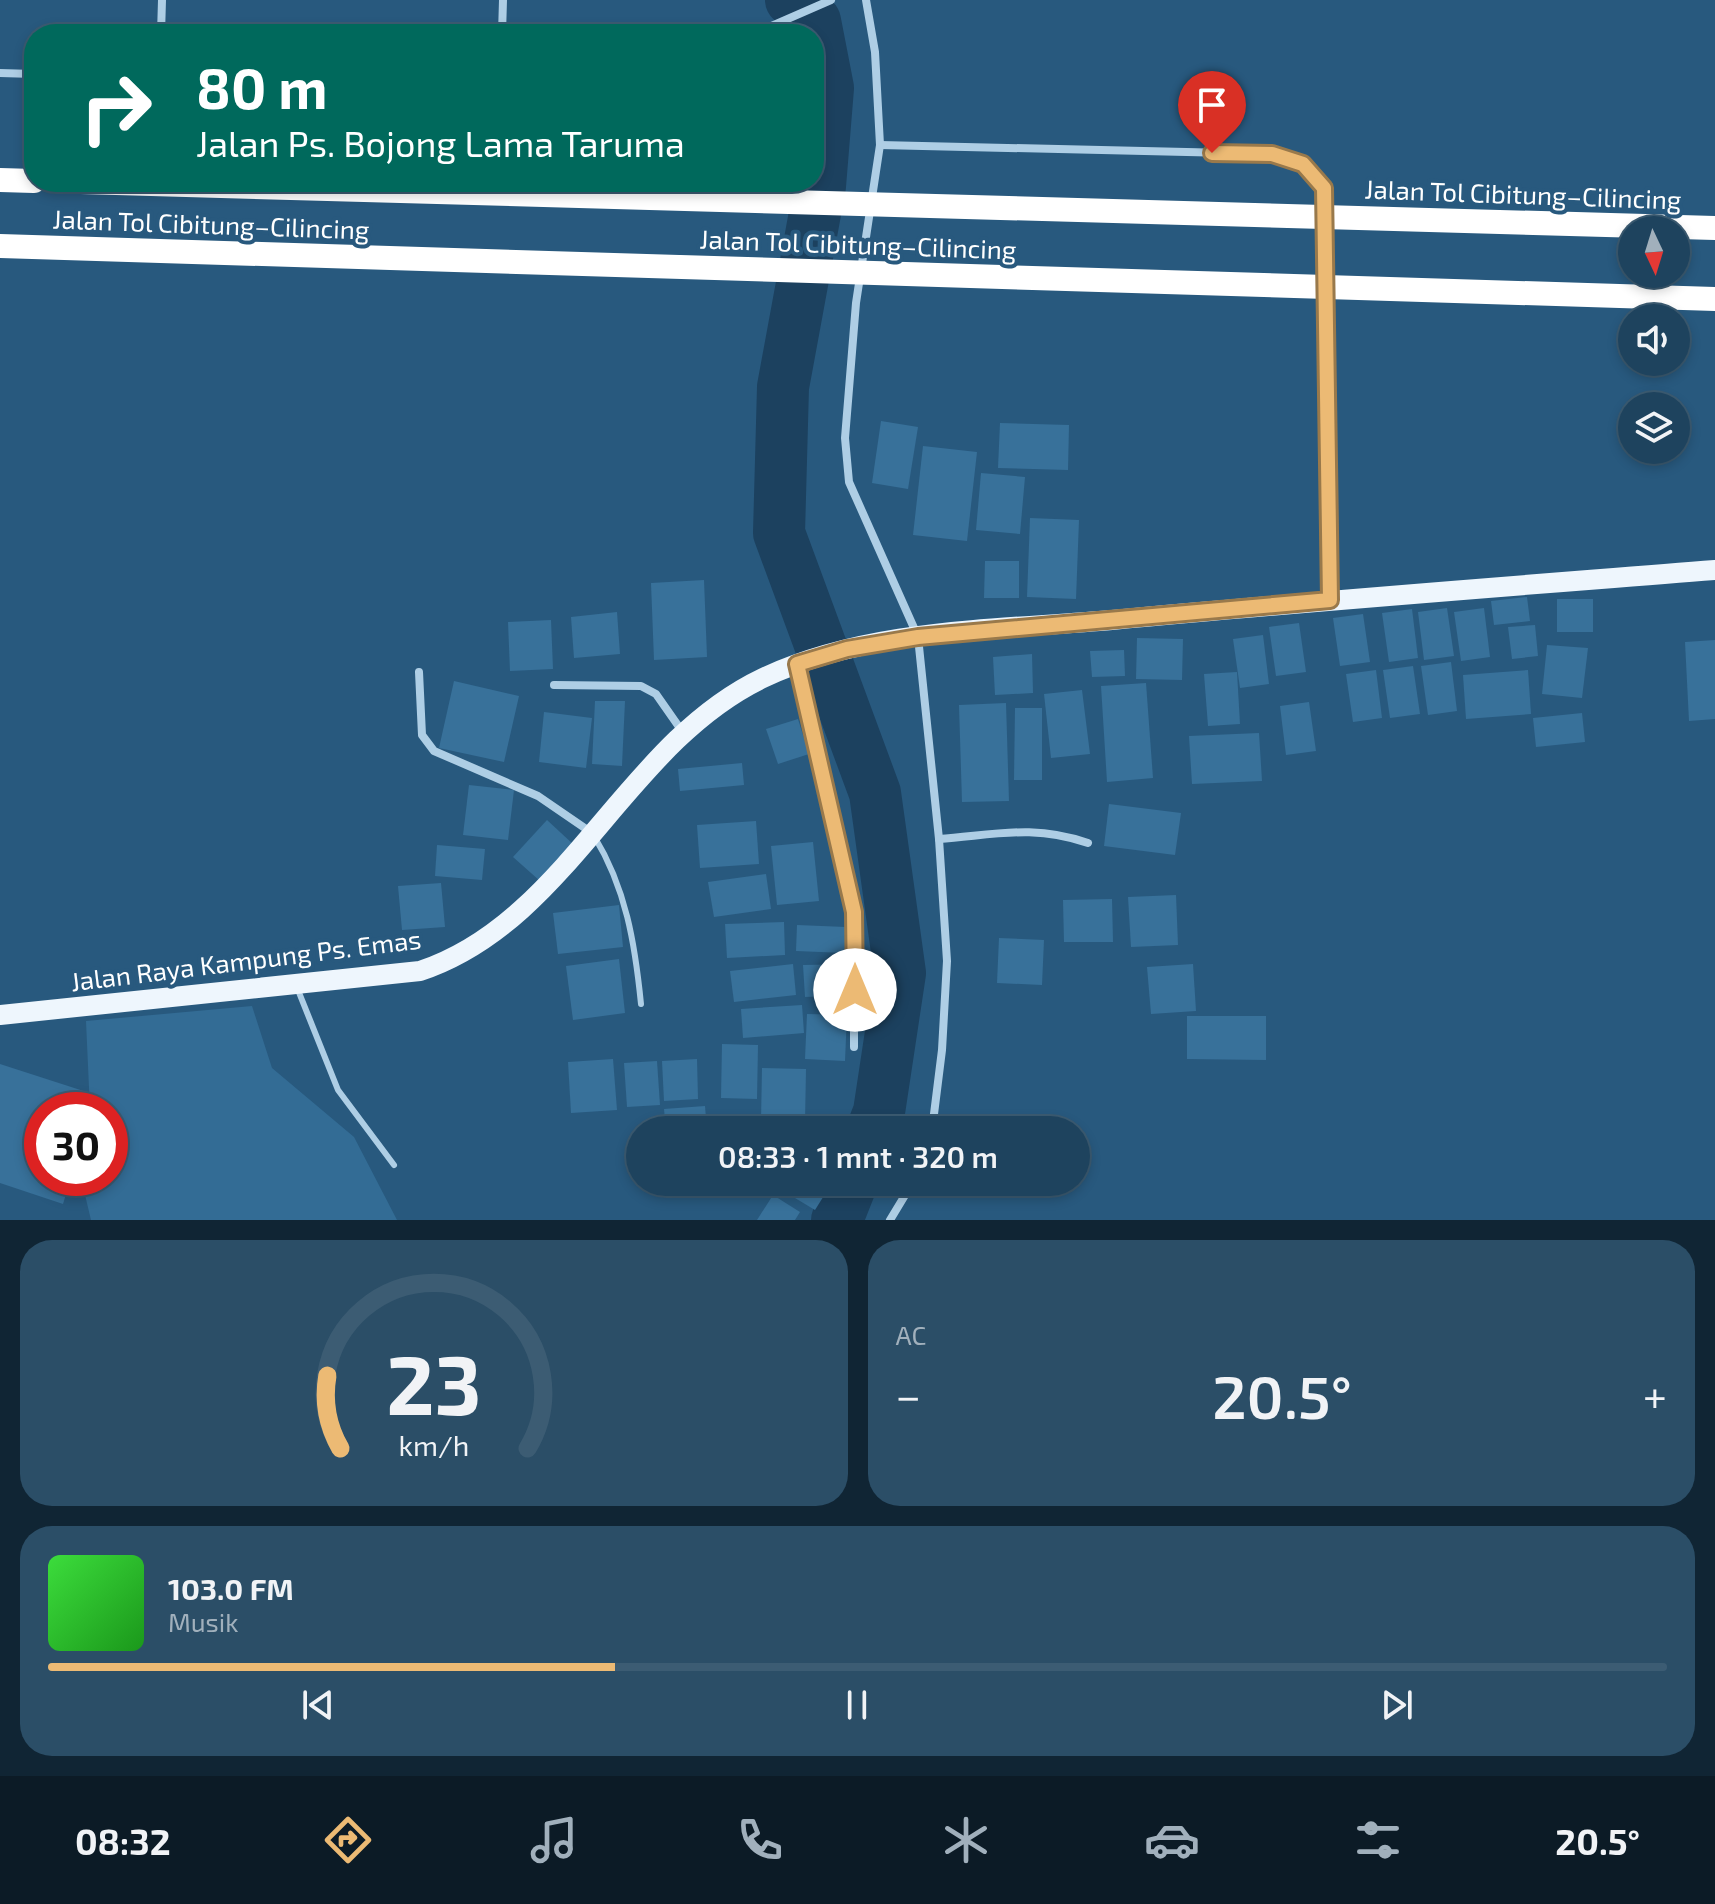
<!DOCTYPE html>
<html lang="id">
<meta charset="utf-8">
<style>
body{margin:0;font-family:"Exo 2",sans-serif;background:#2b4e67;color:#f1f3f6;height:100vh;display:flex;flex-direction:column;font-size:30px;white-space:nowrap}
*{box-sizing:border-box;margin:0}
p{font-size:26px;color:#a1b0bc}
.icon{flex:none;width:44px;height:44px;fill:none;stroke:currentColor;stroke-width:2;stroke-linecap:round;stroke-linejoin:round}
.map{position:relative;height:1220px;overflow:hidden}
.sheet{display:flex;flex-direction:column;gap:20px;padding:20px;background:#102534;flex:1}
.sheet>*{flex:none}
.banner{position:absolute;left:24px;top:24px;width:800px;height:168px;border-radius:32px;box-shadow:0 4px 12px #0003,0 0 0 2px #3c5c73;background:#00695c;color:#fff;overflow:hidden}
.needle{width:52px;rotate:176deg}
.buttons{position:absolute;left:1618px;top:216px;display:grid;gap:16px}
.buttons a{display:grid;place-items:center;width:72px;height:72px;border-radius:50%;background:#1e435e;box-shadow:0 4px 12px #0003,0 0 0 2px #3c5c73;font-size:40px}
.speed{position:absolute;left:24px;top:1092px;display:flex;gap:16px;font-size:40px;font-weight:700;text-align:center}
.speed>*{display:grid;place-content:center;width:104px;height:104px;border-radius:50%;background:#1e435e;box-shadow:0 4px 12px #0003,0 0 0 2px #3c5c73;line-height:1}
.speed .limit{border:12px solid #d22;background:#fff;color:#111}
.pin{position:absolute;display:grid;place-items:center;width:68px;height:68px;color:#fff;margin:-82px -34px;border-radius:50% 50% 50% 0;rotate:-45deg;box-shadow:0 0 8px #0007}
.pin .icon{rotate:45deg}
.me{position:absolute;width:88px;margin:-44px;rotate:0deg;stroke-linejoin:round;filter:drop-shadow(0 0 6px #0008)}
.turn{display:flex;align-items:center;gap:28px;height:168px;padding:0 40px;font-size:36px}
.turn .icon{width:104px;height:104px;stroke-width:2.5}
.turn b{display:block;font-size:56px;line-height:68px}
.big{font-size:60px;font-weight:600;line-height:1.1}
.sheet .tile{flex:1;display:flex;flex-direction:column;justify-content:center;gap:12px;min-width:0;padding:0 28px;border-radius:32px;background:#2b4e67}
.sheet .dial{align-items:center;gap:0}
.dial svg{height:208px;overflow:visible;fill:none;stroke:#3c5c73;stroke-width:7;stroke-linecap:round;text-anchor:middle}
.dial text{fill:#f1f3f6;stroke:none}
.song{display:flex;align-items:center;gap:24px}
.cover{width:96px;height:96px;border-radius:12px;background:linear-gradient(135deg,hsl(120 70% 55%),hsl(120 70% 35%))}
.played{height:8px;border-radius:4px;background:linear-gradient(90deg,#ecba74 35%,#3c5c73 35%)}
.keys{display:flex;justify-content:space-around;direction:ltr}
.heat{display:flex;justify-content:space-between;align-items:center;font-size:44px;direction:ltr}
.sheet .tiles{flex:1;display:grid;gap:20px;grid-template-columns:1fr 1fr}
.tile:last-child{grid-column:span 2}
.trip{position:absolute;left:626px;top:1116px;width:464px;height:80px;border-radius:40px;background:#1e435e;box-shadow:0 4px 12px #0003,0 0 0 2px #3c5c73;font-weight:600;line-height:80px;text-align:center}
.tab-bar{display:flex;height:128px;justify-content:space-around;align-items:center;background:#0c1b26;color:#a1b0bc}
.tab-bar .icon{width:56px;height:56px}
.tab-bar .selected{color:#ecba74}
.tab-bar b{font-size:36px;color:#f1f3f6}
.map>svg:first-child{display:block}
.green{fill:#336c95}
.lines{fill:none;stroke-linecap:round;stroke-linejoin:round}
.river{stroke:#1c415f;stroke-width:52}
.building{fill:#38719a}
.lane{stroke:#aecee5;stroke-width:6}
.street{stroke:#aecee5;stroke-width:8}
.primary{stroke:#eef6fd;stroke-width:20}
.highway{stroke:#fff;stroke-width:24}
.highway-bridge{stroke:#fff;stroke-width:24}
.route-casing{stroke:#99794b;stroke-width:20}
.route{stroke:#ecba74;stroke-width:14}
.labels{text-anchor:middle;stroke-width:8;stroke-linejoin:round;paint-order:stroke}
.street-label{font-size:26px;fill:#fff;stroke:#28597e}
</style>
<div class="map">
<svg width="1715" height="1220" viewBox="0 0 1715 1220">
<rect width="100%" height="100%" fill="#28597e"/>
<polygon class="green" points="252,1006 272,1068 354,1137 397,1220 91,1220 81,1178 110,1178 110,1110 90,1110 86,1021"/>
<g class="lines">
<g class="river">
<polyline points="791,0 815,21 828,88 820,186 783,387 779,533 875,793 900,973 879,1112 872,1130"/>
<polyline points="837,1220 852,1182"/>
</g>
</g>
<g class="building">
<polygon points="881,421 918,427 908,489 872,483"/>
<polygon points="1000,423 1069,425 1068,470 998,468"/>
<polygon points="923,446 977,452 967,541 913,535"/>
<polygon points="981,473 1025,477 1020,534 976,530"/>
<polygon points="1030,518 1079,520 1076,599 1027,597"/>
<polygon points="985,561 1019,561 1019,598 984,598"/>
<polygon points="704,580 707,657 654,660 651,583"/>
<polygon points="1527,597 1530,621 1494,625 1491,601"/>
<rect x="1557" y="599" width="36" height="33"/>
<polygon points="1447,608 1454,656 1424,660 1418,612"/>
<polygon points="1484,608 1490,657 1461,661 1454,612"/>
<polygon points="1412,609 1418,658 1389,662 1382,613"/>
<polygon points="617,612 620,654 574,658 571,617"/>
<polygon points="1363,614 1370,662 1340,666 1333,618"/>
<polygon points="551,620 553,669 510,671 508,622"/>
<polygon points="1299,623 1306,672 1276,676 1269,627"/>
<polygon points="1535,625 1538,656 1512,659 1508,627"/>
<polygon points="1263,635 1269,684 1240,688 1233,639"/>
<polygon points="1137,638 1183,639 1182,680 1136,679"/>
<polygon points="1715,640 1715,719 1689,721 1685,642"/>
<polygon points="1547,645 1588,648 1582,698 1542,694"/>
<polygon points="1124,650 1125,676 1092,677 1090,651"/>
<polygon points="1032,654 1033,693 995,695 993,657"/>
<polygon points="1451,662 1457,711 1428,715 1421,666"/>
<polygon points="1413,666 1420,714 1390,718 1383,670"/>
<polygon points="1376,670 1382,718 1353,722 1346,674"/>
<polygon points="1528,670 1531,714 1466,719 1463,675"/>
<polygon points="1237,672 1240,724 1208,726 1204,674"/>
<polygon points="454,681 519,696 504,762 439,748"/>
<polygon points="1146,683 1153,778 1107,782 1101,686"/>
<polygon points="1082,690 1090,754 1051,758 1044,694"/>
<polygon points="595,701 625,701 622,766 592,764"/>
<polygon points="1309,702 1316,751 1286,755 1280,706"/>
<polygon points="1006,703 1009,801 962,802 959,705"/>
<polygon points="1015,708 1042,708 1042,780 1014,780"/>
<polygon points="544,712 592,718 586,768 539,762"/>
<polygon points="1582,713 1585,742 1536,747 1533,718"/>
<polygon points="798,719 809,754 778,764 766,729"/>
<polygon points="1259,733 1262,781 1192,784 1189,736"/>
<polygon points="742,763 744,785 680,791 678,769"/>
<polygon points="469,785 514,790 508,840 463,835"/>
<polygon points="1109,804 1181,813 1175,855 1104,846"/>
<polygon points="547,820 574,845 540,881 513,857"/>
<polygon points="756,821 759,864 700,868 697,825"/>
<polygon points="813,842 819,901 777,905 771,846"/>
<polygon points="437,845 485,849 482,880 435,876"/>
<polygon points="766,874 771,909 714,917 708,882"/>
<polygon points="441,883 445,927 402,930 398,886"/>
<polygon points="1176,895 1178,945 1131,947 1128,897"/>
<polygon points="1112,899 1113,942 1064,942 1063,900"/>
<polygon points="619,905 623,947 558,954 553,913"/>
<polygon points="784,922 785,955 727,958 725,924"/>
<polygon points="797,925 846,927 845,953 796,951"/>
<polygon points="999,938 1044,940 1042,985 997,983"/>
<polygon points="619,959 625,1013 573,1020 566,966"/>
<polygon points="793,964 796,995 734,1002 730,971"/>
<polygon points="852,964 853,995 805,997 803,965"/>
<polygon points="1193,964 1196,1011 1151,1014 1147,967"/>
<polygon points="802,1005 804,1033 743,1038 741,1009"/>
<polygon points="807,1014 847,1015 845,1061 805,1059"/>
<polygon points="1187,1016 1266,1016 1266,1060 1187,1059"/>
<polygon points="722,1044 758,1045 757,1099 721,1098"/>
<polygon points="613,1059 617,1110 571,1113 568,1062"/>
<polygon points="697,1059 698,1099 664,1101 662,1061"/>
<polygon points="657,1061 660,1105 627,1107 624,1063"/>
<polygon points="0,1064 99,1096 94,1110 42,1110 42,1178 71,1178 63,1204 0,1183"/>
<polygon points="762,1068 806,1069 805,1122 761,1121"/>
<polygon points="705,1106 707,1130 666,1130 664,1109"/>
<polygon points="784,1182 824,1182 830,1186 815,1210 780,1189"/>
<polygon points="773,1195 800,1212 795,1220 757,1220"/>
</g>
<g class="lines">
<g class="lane">
<path d="M594,836C626,888 635,944 641,1004"/>
<polyline points="298,990 338,1090 394,1165"/>
</g>
<g class="street">
<path d="M866,0L875,52L880,145L856,303L845,438L849,482L918,637L939,839C995,835 1033,824 1088,843"/>
<polyline points="161,34 162,0"/>
<polyline points="502,34 503,0"/>
<polyline points="753,34 831,0"/>
<polyline points="0,73 34,74"/>
<polyline points="880,145 1272,154 1303,164 1324,188 1330,599"/>
<polyline points="797,665 854,912 854,1047"/>
<polyline points="419,672 422,735 434,751 538,796 592,833"/>
<polyline points="554,685 641,686 656,694 684,734"/>
<polyline points="932,1130 942,1050 947,961 939,839"/>
<polyline points="890,1220 913,1182"/>
</g>
<path class="primary" d="M0,1015L420,971C568,922 624,744 763,678C869,628 996,630 1112,620C1313,601 1514,586 1715,570"/>
<polyline class="highway" points="0,180 34,181"/>
<g class="highway-bridge">
<polyline points="81,182 1715,228"/>
<polyline points="0,246 1715,299"/>
</g>
</g>
<g class="lines">
<defs>
<polyline id="route" points="855,990 854,912 797,664 847,649 918,637 1330,600 1324,188 1303,164 1272,154 1212,153"/>
</defs>
<use href="#route" class="route-casing"/>
<use href="#route" class="route"/>
</g>
<g class="labels">
<g class="street-label">
<text transform="translate(1523 195) rotate(2)" y="9">Jalan Tol Cibitung–Cilincing</text>
<text transform="translate(211 225) rotate(2)" y="9">Jalan Tol Cibitung–Cilincing</text>
<text transform="translate(858 245) rotate(2)" y="9">Jalan Tol Cibitung–Cilincing</text>
<text transform="translate(246 961) rotate(-7)" y="9">Jalan Raya Kampung Ps. Emas</text>
</g>
</g>
</svg>
<div class="buttons">
<a><svg class="needle" viewBox="-14 -14 28 28"><path d="M0-13l5 13h-10z" fill="#e53935"/><path d="M0 13l5-13h-10z" fill="#a1b0bc"/></svg></a>
<a><svg class="icon" aria-label="sound" viewBox="0 0 24 24"><path d="M4 9h4l5-4v14l-5-4H4zM17 9q2 3 0 6"/></svg></a>
<a><svg class="icon" aria-label="layers" viewBox="0 0 24 24"><path d="M12 4l9 5-9 5-9-5zM3 14l9 5 9-5"/></svg></a>
</div>
<div class="speed"><div class="limit">30</div></div>
<div class="pin" style="left:1212px;top:153px;background:#d93025"><svg class="icon" aria-label="arrive" viewBox="0 0 24 24"><path d="M6 21V4h12l-3 4 3 4H6"/></svg></div>
<svg class="me" style="left:855px;top:990px" viewBox="-20 -20 40 40"><circle r="19" fill="#fff"/><path d="M0-13L10 11 0 6-10 11z" fill="#ecba74"/></svg>
<div class="trip">08:33 · 1 mnt · 320 m</div>
<div class="banner">
<div class="turn"><svg class="icon" aria-label="right" viewBox="0 0 24 24"><path d="M7 20v-9h11M14 6l5 5-5 5"/></svg><div><b>80 m</b>Jalan Ps. Bojong Lama Taruma</div></div>
</div>
</div>
<section class="sheet">
<div class="tiles">
<div class="tile dial"><svg viewBox="0 0 100 80">
<path d="M14 69A42 42 0 1 1 86 69"/>
<path d="M14 69A42 42 0 0 1 9 41" stroke="#ecba74"/>
<text x="50" y="56" font-size="32" font-weight="700">23</text>
<text x="50" y="72" font-size="11">km/h</text>
</svg></div>
<div class="tile"><p>AC</p>
<div class="heat"><a>−</a><b class="big">20.5°</b><a>+</a></div>
</div>
<div class="tile">
<div class="song"><i class="cover"></i><div><b>103.0 FM</b><p>Musik</p></div></div>
<div class="played"></div>
<div class="keys"><svg class="icon" aria-label="previous" viewBox="0 0 24 24"><path d="M18 5L8 12l10 7zM5 5v14"/></svg><svg class="icon" aria-label="pause" viewBox="0 0 24 24"><path d="M8 5v14M16 5v14"/></svg><svg class="icon" aria-label="next" viewBox="0 0 24 24"><path d="M6 5l10 7-10 7zM19 5v14"/></svg></div>
</div>
</div>
</section>
<nav class="tab-bar">
<b>08:32</b>
<svg class="icon selected" aria-label="directions" viewBox="0 0 24 24"><path d="M12 3l9 9-9 9-9-9zM9 14v-3h6M13 9l2 2-2 2"/></svg>
<svg class="icon" aria-label="music" viewBox="0 0 24 24"><path d="M9 18V5l10-2v13"/><circle cx="6" cy="18" r="3"/><circle cx="16" cy="16" r="3"/></svg>
<svg class="icon" aria-label="phone" viewBox="0 0 24 24"><path d="M5 4h4l2 5-3 2q2 4 5 5l2-3 5 2v4C11 20 4 13 5 4z"/></svg>
<svg class="icon" aria-label="climate" viewBox="0 0 24 24"><path d="M12 3v18M4 7l16 10M4 17L20 7"/></svg>
<svg class="icon" aria-label="car" viewBox="0 0 24 24"><path d="M5 17H2v-5l4-1 3-4h7l3 4 3 1v5h-3M9 17h6M6 11h13"/><circle cx="7" cy="17" r="2"/><circle cx="17" cy="17" r="2"/></svg>
<svg class="icon" aria-label="filters" viewBox="0 0 24 24"><path d="M4 7h16M4 17h16"/><circle cx="9" cy="7" r="2"/><circle cx="15" cy="17" r="2"/></svg>
<b>20.5°</b>
</nav>
